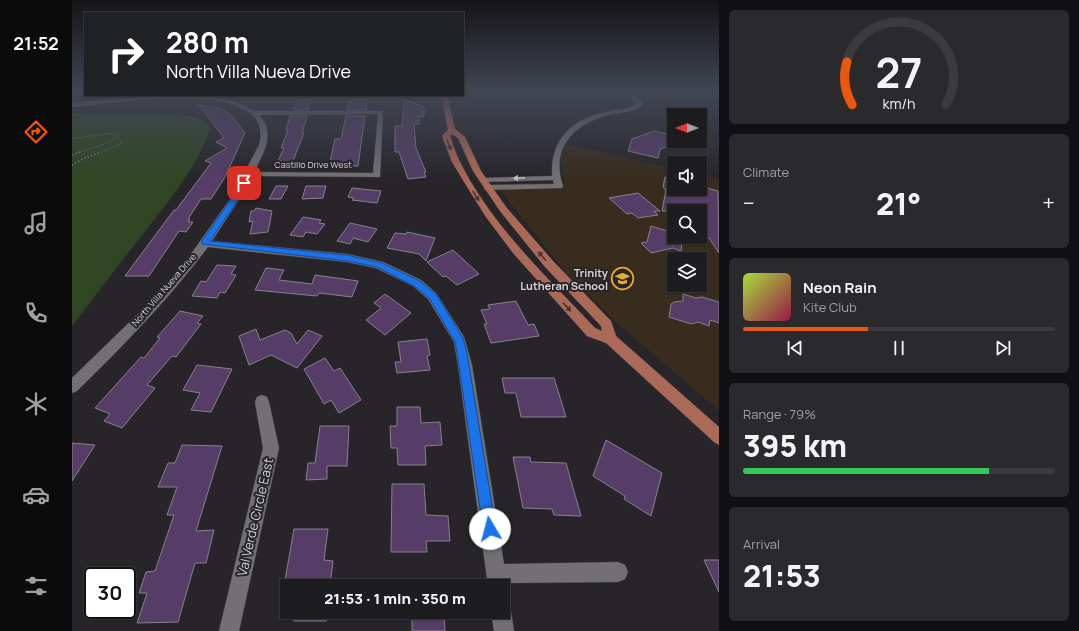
<!DOCTYPE html>
<meta charset="utf-8">
<style>
body{margin:0;font-family:Manrope,sans-serif;background:#2a292c;color:#f1f3f6;height:100vh;display:flex;flex-direction:column;font-size:15px;white-space:nowrap}
*{box-sizing:border-box;margin:0}
p{font-size:13px;color:#a0a1a4}
.icon{flex:none;width:22px;height:22px;fill:none;stroke:currentColor;stroke-width:2;stroke-linecap:round;stroke-linejoin:round}
.map{position:relative;flex:1;overflow:hidden}
.sheet{display:flex;flex-direction:column;gap:10px;padding:10px;background:#100f11;width:360px}
.sheet>*{flex:none}
.banner{position:absolute;left:12px;top:12px;width:380px;height:84px;border-radius:0px;box-shadow:0 1px 3px #0004,0 0 0 1px #3b3a3d;background:#202124;color:#fff;overflow:hidden}
.needle{width:26px;rotate:270deg}
.buttons{position:absolute;left:595px;top:108px;display:grid;gap:8px}
.buttons a{display:grid;place-items:center;width:40px;height:40px;border-radius:0px;background:#1d1c1f;box-shadow:0 1px 3px #0004,0 0 0 1px #3b3a3d;font-size:20px}
.speed{position:absolute;left:12px;top:567px;display:flex;gap:8px;font-size:20px;font-weight:700;text-align:center}
.speed>*{display:grid;place-content:center;width:52px;height:52px;border-radius:50%;background:#1d1c1f;box-shadow:0 1px 3px #0004,0 0 0 1px #3b3a3d;line-height:1}
.speed .limit{border:2px solid #111;border-radius:6px;background:#fff;color:#111}
.pin{position:absolute;display:grid;place-items:center;width:34px;height:34px;color:#fff;margin:-17px;border-radius:8px;box-shadow:0 2px 6px #0006}
.me{position:absolute;width:44px;margin:-22px;rotate:352deg;stroke-linejoin:round;filter:drop-shadow(0 0 3px #0008)}
.turn{display:flex;align-items:center;gap:14px;height:84px;padding:0 16px;font-size:18px}
.turn .icon{width:52px;height:52px;stroke-width:2.5}
.turn b{display:block;font-size:28px;line-height:34px}
.big{font-size:30px;font-weight:800;line-height:1.1}
.sheet .tile{flex:1;display:flex;flex-direction:column;justify-content:center;gap:6px;min-width:0;padding:0 14px;border-radius:6px;background:#2a292c}
.sheet .dial{align-items:center;gap:0}
.dial svg{height:104px;overflow:visible;fill:none;stroke:#3b3a3d;stroke-width:7;stroke-linecap:round;text-anchor:middle}
.dial text{fill:#f1f3f6;stroke:none}
.song{display:flex;align-items:center;gap:12px}
.cover{width:48px;height:48px;border-radius:6px;background:linear-gradient(135deg,hsl(80 70% 55%),hsl(340 70% 35%))}
.played{height:4px;border-radius:2px;background:linear-gradient(90deg,#ea580c 40%,#3b3a3d 40%)}
.keys{display:flex;justify-content:space-around;direction:ltr}
.heat{display:flex;justify-content:space-between;align-items:center;font-size:22px;direction:ltr}
.charge{height:6px;border-radius:3px;background:linear-gradient(90deg,#34c759 79%,#3b3a3d 0)}
.trip{position:absolute;left:208px;top:579px;width:230px;height:40px;border-radius:0px;background:#1d1c1f;box-shadow:0 1px 3px #0004,0 0 0 1px #3b3a3d;font-weight:800;line-height:40px;text-align:center}
main{display:flex;flex:1;min-height:0}
.menu{display:flex;flex-direction:column;width:72px;justify-content:space-around;align-items:center;background:#0c0b0c;color:#a0a1a4}
.menu .icon{width:28px;height:28px}
.menu .on{color:#ea580c}
.menu b{font-size:18px;color:#f1f3f6}
.map>svg:first-child{display:block}
.education{fill:#372c1d;fill-rule:evenodd}
.green{fill:#304623}
.building{fill:#553d67;stroke:#868388}
.lines{fill:none;stroke-linecap:round;stroke-linejoin:round}
.minor-casing{stroke:#434145;stroke-width:1}
.major-casing{stroke:#434145;stroke-width:1}
.path-far1{stroke:#807e81;stroke-width:1;stroke-dasharray:1 1.5;stroke-linecap:butt}
.path{stroke:#807e81;stroke-width:1.5;stroke-dasharray:1.5 2;stroke-linecap:butt}
.minor{fill:#737075;fill-rule:evenodd}
.major{fill:#ab6957;fill-rule:evenodd}
.oneway{fill:#483634}
.oneway2{fill:#c1bfc2}
.route{fill:#1a73e8;stroke:#114b97}
.labels{text-anchor:middle;stroke-width:4;stroke-linejoin:round;paint-order:stroke}
.far-street-label{font-size:9px;fill:#d4d3d5;stroke:#272529}
.poi-label{font-size:11px;font-weight:bold;fill:#d4d3d5;stroke:#272529;text-anchor:end}
.near-street-label{font-size:13px;fill:#d4d3d5;stroke:#272529}
</style>
<main>
<nav class="menu">
<b>21:52</b>
<svg class="icon on" aria-label="directions" viewBox="0 0 24 24"><path d="M12 3l9 9-9 9-9-9zM9 14v-3h6M13 9l2 2-2 2"/></svg>
<svg class="icon" aria-label="music" viewBox="0 0 24 24"><path d="M9 18V5l10-2v13"/><circle cx="6" cy="18" r="3"/><circle cx="16" cy="16" r="3"/></svg>
<svg class="icon" aria-label="phone" viewBox="0 0 24 24"><path d="M5 4h4l2 5-3 2q2 4 5 5l2-3 5 2v4C11 20 4 13 5 4z"/></svg>
<svg class="icon" aria-label="climate" viewBox="0 0 24 24"><path d="M12 3v18M4 7l16 10M4 17L20 7"/></svg>
<svg class="icon" aria-label="car" viewBox="0 0 24 24"><path d="M5 17H2v-5l4-1 3-4h7l3 4 3 1v5h-3M9 17h6M6 11h13"/><circle cx="7" cy="17" r="2"/><circle cx="17" cy="17" r="2"/></svg>
<svg class="icon" aria-label="filters" viewBox="0 0 24 24"><path d="M4 7h16M4 17h16"/><circle cx="9" cy="7" r="2"/><circle cx="15" cy="17" r="2"/></svg>
</nav>
<div class="map">
<svg width="647" height="631" viewBox="0 0 647 631">
<rect width="100%" height="100%" fill="#272529"/>
<path class="education" d="M494,144L602,169V189H628V175L647,179V411L546,324L494,273L423,184L492,182L489,159ZM602,211H628V237H602ZM602,259H628V285H602Z"/>
<path class="green" d="M0,113L103,114L125,118L138,126C131,160 93,206 71,234C47,264 24,295 0,326Z"/>
<g class="building">
<polygon points="277,99 295,99 294,110 275,110"/>
<polygon points="332,99 352,107 352,117 347,116 347,124 342,124 344,148 354,172 352,172 354,177 336,179 327,152 323,152 323,126 330,126"/>
<polygon points="226,100 239,100 236,110 221,110"/>
<polygon points="127,105 148,108 159,115 173,133 153,177 139,199 129,199 116,219 118,219 116,222 121,222 114,232 107,231 77,276 53,276 102,210 104,210 139,163 133,161 155,148 144,142 152,138"/>
<polygon points="218,116 235,116 230,133 232,133 219,166 206,166 209,161 206,161 212,148 209,148 216,130 214,130"/>
<polygon points="274,116 293,116 286,166 273,166 273,162 258,162 263,139 269,139"/>
<polygon points="582,131 595,134 605,144 588,149 586,158 556,151 560,139"/>
<polygon points="593,177 602,180 602,189 628,189 628,186 646,191 647,253 637,238 634,237 634,233 628,229 628,211 590,211 594,190 591,187"/>
<polygon points="204,186 216,186 209,199 197,199"/>
<polygon points="234,186 254,186 251,198 230,199"/>
<polygon points="280,188 309,191 305,203 280,200 282,198 276,197"/>
<polygon points="566,193 588,211 582,211 586,215 566,218 560,213 555,214 537,198"/>
<polygon points="184,208 200,211 196,232 178,234 181,221 177,222 179,211 182,211"/>
<polygon points="231,217 249,220 247,223 253,224 245,234 234,232 231,237 218,235"/>
<polygon points="278,223 305,229 296,242 281,238 278,244 265,241"/>
<polygon points="579,226 602,233 602,237 611,237 609,251 601,248 579,253 569,243 575,242"/>
<polygon points="335,232 363,238 354,261 347,254 315,248 323,233 334,234"/>
<polygon points="381,250 407,274 385,285 374,276 371,277 355,262"/>
<polygon points="145,265 164,266 159,274 164,275 153,293 148,292 145,298 120,296 129,281 134,282"/>
<polygon points="194,268 212,270 207,280 240,284 243,275 286,281 280,297 247,293 245,296 183,290"/>
<polygon points="313,294 339,313 313,335 294,320 309,308 302,303"/>
<polygon points="611,294 624,298 630,297 647,302 647,323 638,320 637,326 626,322 619,324 597,317 599,304 602,302 611,301"/>
<polygon points="444,301 456,325 462,324 467,336 419,343 412,324 415,324 409,310 418,309 416,305"/>
<polygon points="108,311 131,316 125,323 129,324 104,357 100,356 75,385 83,388 50,428 32,421 38,414 23,408 69,357 72,358 88,338 85,337"/>
<polygon points="184,329 188,340 213,330 219,333 225,344 236,330 250,336 225,368 199,355 177,365 167,336"/>
<polygon points="355,339 358,355 355,356 358,370 325,373 323,362 329,362 326,342"/>
<polygon points="253,358 262,371 268,368 289,400 267,413 259,400 252,404 232,369"/>
<polygon points="125,365 160,369 139,412 119,410 128,393 111,390"/>
<polygon points="430,378 482,378 494,417 449,417 444,393 433,393"/>
<polygon points="325,407 348,407 349,423 368,422 370,445 353,446 354,465 326,465 325,448 319,448 318,426 325,426"/>
<polygon points="248,426 277,426 275,466 255,466 255,479 234,480 236,463 243,463"/>
<polygon points="534,440 590,473 579,516 552,499 553,496 521,476"/>
<polygon points="0,443 23,445 0,481"/>
<polygon points="110,445 150,446 124,531 142,530 134,563 123,563 106,622 65,623 75,593 67,593 74,572 83,571 102,515 95,515 105,487 86,487 96,463 103,463"/>
<polygon points="441,457 458,457 459,462 494,463 509,516 482,515 480,509 451,508"/>
<polygon points="320,484 352,484 354,515 376,516 378,541 354,541 355,552 319,552"/>
<polygon points="222,529 256,529 252,560 261,561 258,586 212,586"/>
<polygon points="632,560 647,560 647,592"/>
<polygon points="222,612 255,612 254,621 222,621"/>
<polygon points="340,612 372,612 373,631 340,631"/>
</g>
<g class="lines">
<defs>
<g id="minor">
<path d="M552,91H559L571,104C562,114 548,112 536,115C502,124 478,148 491,186L490,188L413,190L412,188L413,186L416,185L482,184L481,180L411,182L407,180L411,178L480,176C478,137 502,118 538,111C547,109 557,110 564,104Z"/>
<path d="M88,95L138,96L161,101L182,111H311L308,177L180,176L168,198L140,241L275,254L311,262L349,280L364,293L392,337L400,365L432,564L546,562L553,565L556,572L553,579L546,582L435,583L433,593L431,594V586H416L386,365L382,342L356,299L341,286L304,268L275,262L136,247C97,299 51,346 5,391L0,393V378L71,309L119,254L159,198L187,145C207,74 34,104 0,107V103ZM306,114L301,173L182,172C192,153 204,132 187,115Z"/>
<polygon points="190,395 195,397 197,402 207,448 167,631 147,631 191,448 183,402 185,397"/>
<polygon points="431,603 436,605 439,612 442,631 422,631 419,612 431,612"/>
</g>
<path id="major" d="M369,95H375L383,129L393,137L409,171L434,207L481,261L539,321L544,336L647,427V445L642,442L534,343L515,336L441,253L414,217L397,190L380,162L370,136L376,130ZM380,134L386,138L401,171L428,211L473,267L529,326L530,331L523,328C475,277 420,226 388,162C384,154 381,145 378,136Z"/>
</defs>
<use href="#minor" class="minor-casing"/>
<use href="#major" class="major-casing"/>
<g class="path-far1">
<polyline points="0,139 38,133 43,134 49,141 49,144 26,153"/>
<polyline points="5,153 33,144 45,137"/>
</g>
<g class="path">
<polyline points="0,155 8,152"/>
<polyline points="0,165 13,158 29,152"/>
</g>
<use href="#minor" class="minor"/>
<use href="#major" class="major"/>
</g>
<defs><path id="oneway-solid" d="M-6-.8H1V-3.2L6.5 0L1 3.2V.8H-6Z"/></defs>
<g class="oneway">
<use href="#oneway-solid" transform="translate(377 145) rotate(69)"/>
<use href="#oneway-solid" transform="translate(404 196) rotate(58)"/>
<use href="#oneway-solid" transform="translate(470 256) rotate(-132)"/>
<use href="#oneway-solid" transform="translate(495 307) rotate(47)"/>
</g>
<use class="oneway2" href="#oneway-solid" transform="translate(447 178) rotate(178)"/>
<linearGradient id="sky" x2="0" y2="1"><stop stop-color="#151417"/><stop offset="0.51" stop-color="#414654"/><stop offset="1" stop-color="#414654" stop-opacity="0"/></linearGradient>
<rect width="647" height="180" fill="url(#sky)"/>
<polygon class="route" points="170,182 175,183 162,206 138,241 275,255 310,263 348,281 364,294 391,338 395,353 424,529 422,534 418,536 413,534 411,529 385,353 383,342 357,298 342,286 305,267 275,261 130,244 130,241 155,205"/>
<defs>
<symbol id="school-ring" viewBox="-11 -11 22 22"><circle r="9.5" fill="#272529" stroke="#e7ac36" stroke-width="1.5"/><path d="M0-5L7-2L0 1L-7-2ZM-4 1L0 2.5L4 1V4Q0 6-4 4Z" fill="#e7ac36"/></symbol>
</defs>
<g fill-rule="evenodd">
<use href="#school-ring" x="538" y="266" width="25" height="25"/>
</g>
<g class="labels">
<g class="far-street-label">
<text x="241" y="168">Castillo Drive West</text>
<text transform="translate(92 290) rotate(-49)" y="3">North Villa Nueva Drive</text>
</g>
<g class="poi-label">
<text x="536" y="277">Trinity<tspan x="536" dy="13">Lutheran School</tspan></text>
</g>
<g class="near-street-label">
<text transform="translate(183 517) rotate(-77)" y="5">Val Verde Circle East</text>
</g>
</g>
</svg>
<div class="buttons">
<a><svg class="needle" viewBox="-14 -14 28 28"><path d="M0-13l5 13h-10z" fill="#e53935"/><path d="M0 13l5-13h-10z" fill="#a0a1a4"/></svg></a>
<a><svg class="icon" aria-label="sound" viewBox="0 0 24 24"><path d="M4 9h4l5-4v14l-5-4H4zM17 9q2 3 0 6"/></svg></a>
<a><svg class="icon" aria-label="search" viewBox="0 0 24 24"><circle cx="10" cy="10" r="6"/><path d="M15 15l6 6"/></svg></a>
<a><svg class="icon" aria-label="layers" viewBox="0 0 24 24"><path d="M12 4l9 5-9 5-9-5zM3 14l9 5 9-5"/></svg></a>
</div>
<div class="speed"><div class="limit">30</div></div>
<div class="pin" style="left:172px;top:183px;background:#d93025"><svg class="icon" aria-label="arrive" viewBox="0 0 24 24"><path d="M6 21V4h12l-3 4 3 4H6"/></svg></div>
<svg class="me" style="left:418px;top:529px" viewBox="-20 -20 40 40"><circle r="19" fill="#fff"/><path d="M0-13L10 11 0 6-10 11z" fill="#1a73e8"/></svg>
<div class="trip">21:53 · 1 min · 350 m</div>
<div class="banner">
<div class="turn"><svg class="icon" aria-label="right" viewBox="0 0 24 24"><path d="M7 20v-9h11M14 6l5 5-5 5"/></svg><div><b>280 m</b>North Villa Nueva Drive</div></div>
</div>
</div>
<section class="sheet">
<div class="tile dial"><svg viewBox="0 0 100 80">
<path d="M14 69A42 42 0 1 1 86 69"/>
<path d="M14 69A42 42 0 0 1 10 36" stroke="#ea580c"/>
<text x="50" y="56" font-size="32" font-weight="700">27</text>
<text x="50" y="72" font-size="11">km/h</text>
</svg></div>
<div class="tile"><p>Climate</p>
<div class="heat"><a>−</a><b class="big">21°</b><a>+</a></div>
</div>
<div class="tile">
<div class="song"><i class="cover"></i><div><b>Neon Rain</b><p>Kite Club</p></div></div>
<div class="played"></div>
<div class="keys"><svg class="icon" aria-label="previous" viewBox="0 0 24 24"><path d="M18 5L8 12l10 7zM5 5v14"/></svg><svg class="icon" aria-label="pause" viewBox="0 0 24 24"><path d="M8 5v14M16 5v14"/></svg><svg class="icon" aria-label="next" viewBox="0 0 24 24"><path d="M6 5l10 7-10 7zM19 5v14"/></svg></div>
</div>
<div class="tile"><p>Range · 79%</p><b class="big">395 km</b><div class="charge"></div></div>
<div class="tile"><p>Arrival</p><b class="big">21:53</b></div>
</section>
</main>
